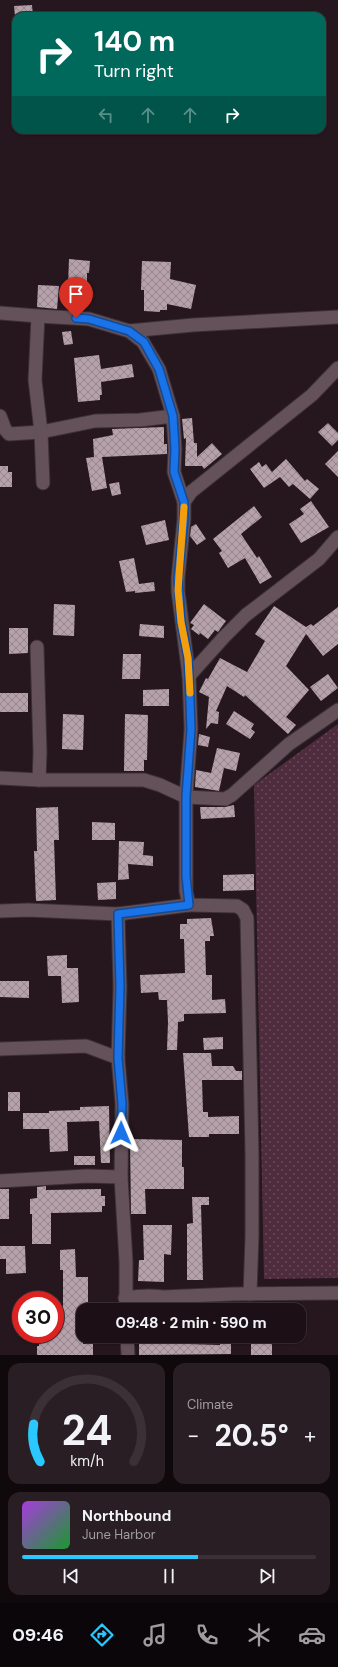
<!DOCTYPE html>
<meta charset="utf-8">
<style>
body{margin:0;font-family:"DM Sans",sans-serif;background:#291e23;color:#f1f3f6;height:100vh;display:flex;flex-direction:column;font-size:15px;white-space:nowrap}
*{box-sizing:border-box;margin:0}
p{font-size:13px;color:#a09da1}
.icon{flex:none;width:22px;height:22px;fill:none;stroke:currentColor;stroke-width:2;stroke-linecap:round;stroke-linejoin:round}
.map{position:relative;height:1355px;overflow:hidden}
.details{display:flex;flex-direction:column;gap:8px;padding:8px;background:#0f090c;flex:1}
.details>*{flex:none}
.top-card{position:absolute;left:12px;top:12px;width:314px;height:122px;border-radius:12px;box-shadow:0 1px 3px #0004,0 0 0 1px #3a3035;background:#00695c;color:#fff;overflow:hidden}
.speed{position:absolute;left:12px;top:1291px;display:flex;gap:8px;font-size:20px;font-weight:700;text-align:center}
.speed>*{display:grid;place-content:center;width:52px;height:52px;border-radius:50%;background:#1c1016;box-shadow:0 1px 3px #0004,0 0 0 1px #3a3035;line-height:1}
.speed .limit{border:6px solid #d22;background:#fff;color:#111}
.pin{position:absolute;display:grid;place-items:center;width:34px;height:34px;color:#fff;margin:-41px -17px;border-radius:50% 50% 50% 0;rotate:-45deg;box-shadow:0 0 4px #0007}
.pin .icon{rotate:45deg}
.me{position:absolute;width:44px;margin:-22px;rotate:1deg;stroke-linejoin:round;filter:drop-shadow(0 0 3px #0008)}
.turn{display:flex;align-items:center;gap:14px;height:84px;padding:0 16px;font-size:18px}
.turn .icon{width:52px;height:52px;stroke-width:2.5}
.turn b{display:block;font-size:28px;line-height:34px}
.lanes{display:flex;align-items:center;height:38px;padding:0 16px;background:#0003;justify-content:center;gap:20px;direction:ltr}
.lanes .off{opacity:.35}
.big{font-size:30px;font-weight:700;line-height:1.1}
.details .widget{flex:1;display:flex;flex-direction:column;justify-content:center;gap:6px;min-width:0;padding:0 14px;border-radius:12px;background:#291e23}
.details .dial{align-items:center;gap:0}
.dial svg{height:104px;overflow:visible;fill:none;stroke:#3a3035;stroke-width:7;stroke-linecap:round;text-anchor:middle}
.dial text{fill:#f1f3f6;stroke:none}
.song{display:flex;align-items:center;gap:12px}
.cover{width:48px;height:48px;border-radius:6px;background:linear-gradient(135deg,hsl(280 70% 55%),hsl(130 70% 35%))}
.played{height:4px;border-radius:2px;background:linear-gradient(90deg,#29c8ff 60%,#3a3035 60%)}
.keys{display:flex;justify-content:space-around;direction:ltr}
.heat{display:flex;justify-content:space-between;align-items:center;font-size:22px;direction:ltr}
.details .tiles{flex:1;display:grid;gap:8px;grid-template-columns:1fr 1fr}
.widget:last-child{grid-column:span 2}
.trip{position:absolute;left:76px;top:1303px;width:230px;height:40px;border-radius:12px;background:#1c1016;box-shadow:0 1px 3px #0004,0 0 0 1px #3a3035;font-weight:700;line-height:40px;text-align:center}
.menu{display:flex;height:64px;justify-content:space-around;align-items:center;background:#0b0609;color:#a09da1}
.menu .icon{width:28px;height:28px}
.menu .active{color:#29c8ff}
.menu b{font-size:18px;color:#f1f3f6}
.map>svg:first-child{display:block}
.grass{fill:url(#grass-dots)}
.building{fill:url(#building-cross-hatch)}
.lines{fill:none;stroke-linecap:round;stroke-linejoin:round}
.minor-casing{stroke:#3c3035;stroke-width:15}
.minor{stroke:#645159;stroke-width:13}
.route-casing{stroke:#114b97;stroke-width:10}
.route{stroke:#1a73e8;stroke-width:7}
.slow{stroke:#f59e0b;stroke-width:7}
</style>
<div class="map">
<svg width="338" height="1355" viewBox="0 0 338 1355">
<defs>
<pattern id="grass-dots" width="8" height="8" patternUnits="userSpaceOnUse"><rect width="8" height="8" fill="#4f2c3d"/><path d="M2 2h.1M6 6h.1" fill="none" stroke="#694b59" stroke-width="1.8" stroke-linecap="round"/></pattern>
<pattern id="building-cross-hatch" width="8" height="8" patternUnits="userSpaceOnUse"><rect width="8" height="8" fill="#b6a1aa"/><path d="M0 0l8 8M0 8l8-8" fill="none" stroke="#95858c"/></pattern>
</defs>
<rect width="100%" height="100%" fill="#26161e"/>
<polygon class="grass" points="338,724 338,1278 264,1279 254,785"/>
<g class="building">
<polygon points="32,5 33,16 15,16 14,6"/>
<polygon points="69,259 90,261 89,273 87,273 87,287 68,286"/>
<polygon points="142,261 171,262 170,279 196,285 191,309 167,304 167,310 160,310 160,312 144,311 144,290 141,290"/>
<polygon points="38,285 59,286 57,309 37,307"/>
<polygon points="71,331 73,344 64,345 62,332"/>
<polygon points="99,355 101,369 132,364 134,377 101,382 102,395 100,395 100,400 78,402 74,358"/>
<polygon points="192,418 194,443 197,443 197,457 212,443 222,454 204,469 202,466 185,466 186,438 184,439 182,419"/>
<polygon points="328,423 338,433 338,440 332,446 318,432"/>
<polygon points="164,427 164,444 167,444 167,454 102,457 107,488 92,491 86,458 94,457 93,439 113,435 112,429"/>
<polygon points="338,451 338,477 325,464"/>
<polygon points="286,459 305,481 307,479 319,489 310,499 293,484 289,487 280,477 264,488 250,469 259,462 262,467 266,464 272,472"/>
<polygon points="0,466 8,466 8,472 12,472 12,487 0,487"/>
<polygon points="119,482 121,494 112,496 109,484"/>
<polygon points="311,501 329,527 301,543 289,524 304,514 300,509"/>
<polygon points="254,506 262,517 241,534 257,558 259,556 272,577 260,584 245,558 228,568 219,553 222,551 213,539"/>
<polygon points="165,520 169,540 146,545 141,526"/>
<polygon points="196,524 206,539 197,545 190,536 191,527"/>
<polygon points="134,558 139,584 154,582 155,591 135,593 135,591 126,592 119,561"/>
<polygon points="54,604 75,605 74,636 53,635"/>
<polygon points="204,604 226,621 218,632 215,630 208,639 200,633 199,635 191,629 194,625 190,623"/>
<polygon points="274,606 306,627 311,624 313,626 338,607 338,644 323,656 306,634 286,666 309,690 286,717 296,725 288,734 245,695 244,697 227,686 216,711 219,712 218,724 211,723 206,729 209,697 199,692 206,678 208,679 220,658 247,672 265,641 255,634"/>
<polygon points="140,624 164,626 164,638 139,636"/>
<polygon points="9,628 28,628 28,653 9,654"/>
<polygon points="123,654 141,654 140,679 122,679"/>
<polygon points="328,674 338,688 321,701 310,687"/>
<polygon points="169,689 169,706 143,706 143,690"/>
<rect x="0" y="693" width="28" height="19"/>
<polygon points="234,711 254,724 251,729 255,732 250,739 226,724"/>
<polygon points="63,714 84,715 83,750 62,749"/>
<polygon points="125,714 148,715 147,760 144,760 144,771 124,771"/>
<polygon points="199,734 210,737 208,747 198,745"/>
<polygon points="217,748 240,753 236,771 224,768 219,791 195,787 196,770 211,773"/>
<polygon points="234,805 235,817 201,819 200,807 225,807"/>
<polygon points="58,807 59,840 54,840 56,900 36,901 34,851 37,851 36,808"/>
<polygon points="92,822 115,823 115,840 92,840"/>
<polygon points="119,841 144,842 143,855 153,856 153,866 128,864 129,879 118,880"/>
<polygon points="254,874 254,890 223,891 223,875"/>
<polygon points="116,882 116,899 98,900 97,883"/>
<polygon points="211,918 214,936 210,936 210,941 205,941 206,975 212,975 212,1000 225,999 226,1013 184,1014 184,1021 178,1022 177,1050 167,1050 168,1022 167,1000 159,1000 158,992 141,993 140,975 185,973 184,939 180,939 180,924 187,924 187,919"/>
<polygon points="67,955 67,968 78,968 79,1002 62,1003 61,976 48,976 47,956"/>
<polygon points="0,981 29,981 29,998 0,997"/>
<polygon points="223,1037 223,1049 204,1050 203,1038"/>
<polygon points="183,1053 211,1053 212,1066 233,1066 236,1071 242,1071 242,1080 202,1080 203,1112 208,1112 208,1117 239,1116 239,1134 209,1134 209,1137 189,1137"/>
<rect x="8" y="1092" width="12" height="19"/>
<polygon points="109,1106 110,1163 101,1163 99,1121 67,1122 68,1151 50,1152 49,1129 23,1129 23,1113 49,1113 49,1111 80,1110 80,1107"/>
<polygon points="130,1139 182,1140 182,1167 184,1167 184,1189 145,1189 146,1214 131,1214"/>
<rect x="74" y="1156" width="21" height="9"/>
<polygon points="46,1186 46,1190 101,1189 101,1196 105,1196 105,1206 102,1206 102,1212 51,1213 51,1244 32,1244 32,1214 30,1214 30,1199 37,1198 37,1187"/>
<rect x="0" y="1189" width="9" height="30"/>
<polygon points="192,1197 209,1197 209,1205 201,1205 203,1280 187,1280 187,1224 193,1223"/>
<polygon points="143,1225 172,1225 171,1255 164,1254 164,1282 138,1281 139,1260 144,1260"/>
<polygon points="0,1246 25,1246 26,1273 6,1274 6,1259 0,1259"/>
<polygon points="75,1249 76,1277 88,1277 88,1310 83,1310 83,1344 93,1344 93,1355 37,1355 37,1346 39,1346 39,1338 55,1338 55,1322 60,1322 60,1311 63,1311 63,1270 60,1270 60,1250"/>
<polygon points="139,1336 159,1336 159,1343 220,1345 220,1336 231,1336 231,1354 139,1355"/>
<rect x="251" y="1336" width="21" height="19"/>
</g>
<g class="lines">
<defs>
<g id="minor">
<polyline points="0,313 38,316"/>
<polyline points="129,331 193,325 338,317"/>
<polyline points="0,416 5,429 9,434 41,432 95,421 140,420 173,416 175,449 174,472 184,502 184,519 178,578 178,591 189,676 191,729 186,797 186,891 189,905 237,906 243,910 247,918 252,1154 252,1236 250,1294"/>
<polyline points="43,483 41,432 35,380 38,316 89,319 129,331 143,342 159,369 173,416"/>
<polyline points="184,502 191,492 312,395 338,368"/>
<polyline points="37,647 40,753 39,780 144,780 160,785 186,797 225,799 232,795 289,744 338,710"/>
<polyline points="189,676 224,637 246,615 319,559 338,537"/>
<polyline points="0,778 39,780"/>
<polyline points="0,911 28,910 118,914 189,905"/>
<polyline points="118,914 120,987 118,1058 122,1104 121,1177 126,1262 126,1310"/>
<polyline points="0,1049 86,1046 118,1058"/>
<polyline points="0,1181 87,1176 121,1177"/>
<path d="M125,1298C138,1296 150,1295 163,1297L233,1294L338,1293"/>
<polyline points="127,1336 128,1355"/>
</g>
</defs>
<use href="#minor" class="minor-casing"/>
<use href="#minor" class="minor"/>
</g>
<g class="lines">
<defs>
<polyline id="route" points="76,318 89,319 129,331 144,342 159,369 173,416 175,449 174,472 184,502 184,519 178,578 181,622 188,658 189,676 191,729 186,797 186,876 189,905 118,914 120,987 118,1058 122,1104 121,1133"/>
</defs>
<use href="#route" class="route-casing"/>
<use href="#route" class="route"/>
<polyline class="slow" points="184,507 178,590 181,622 188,658 190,693"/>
</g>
</svg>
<div class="speed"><div class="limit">30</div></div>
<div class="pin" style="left:76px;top:318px;background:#d93025"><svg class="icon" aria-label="arrive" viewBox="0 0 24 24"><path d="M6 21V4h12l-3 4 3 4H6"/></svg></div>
<svg class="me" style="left:121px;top:1133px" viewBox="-20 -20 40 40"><path d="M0-17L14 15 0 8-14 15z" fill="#1a73e8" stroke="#fff" stroke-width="4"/></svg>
<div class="trip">09:48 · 2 min · 590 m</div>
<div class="top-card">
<div class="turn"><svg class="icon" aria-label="right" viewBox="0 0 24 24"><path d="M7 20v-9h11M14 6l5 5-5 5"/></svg><div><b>140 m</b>Turn right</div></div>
<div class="lanes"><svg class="icon off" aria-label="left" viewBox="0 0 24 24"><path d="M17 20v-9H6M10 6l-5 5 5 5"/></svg><svg class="icon off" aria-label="ahead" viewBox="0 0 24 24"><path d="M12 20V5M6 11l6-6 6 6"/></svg><svg class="icon off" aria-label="ahead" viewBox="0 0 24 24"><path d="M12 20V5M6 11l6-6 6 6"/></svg><svg class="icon" aria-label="right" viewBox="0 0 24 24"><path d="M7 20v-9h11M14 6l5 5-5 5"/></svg></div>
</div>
</div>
<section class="details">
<div class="tiles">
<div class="widget dial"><svg viewBox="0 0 100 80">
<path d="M14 69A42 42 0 1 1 86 69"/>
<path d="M14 69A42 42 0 0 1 9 40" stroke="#29c8ff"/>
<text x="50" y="56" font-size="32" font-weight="700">24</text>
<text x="50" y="72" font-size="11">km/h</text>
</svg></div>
<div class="widget"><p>Climate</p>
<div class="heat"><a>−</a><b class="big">20.5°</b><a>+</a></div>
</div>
<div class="widget">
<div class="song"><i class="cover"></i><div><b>Northbound</b><p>June Harbor</p></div></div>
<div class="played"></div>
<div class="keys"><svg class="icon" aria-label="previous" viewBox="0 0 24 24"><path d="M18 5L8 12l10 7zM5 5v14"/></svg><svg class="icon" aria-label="pause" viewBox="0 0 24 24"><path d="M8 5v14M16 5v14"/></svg><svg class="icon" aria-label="next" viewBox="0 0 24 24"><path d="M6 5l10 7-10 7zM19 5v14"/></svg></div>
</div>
</div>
</section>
<nav class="menu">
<b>09:46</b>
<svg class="icon active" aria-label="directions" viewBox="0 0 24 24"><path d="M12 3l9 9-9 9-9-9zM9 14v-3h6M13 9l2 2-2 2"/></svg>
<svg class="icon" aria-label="music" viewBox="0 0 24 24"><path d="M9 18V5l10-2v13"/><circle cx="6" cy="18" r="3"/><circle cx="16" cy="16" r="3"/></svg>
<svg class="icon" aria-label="phone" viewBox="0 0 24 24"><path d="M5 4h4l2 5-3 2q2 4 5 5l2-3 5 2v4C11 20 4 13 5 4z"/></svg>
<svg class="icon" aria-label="climate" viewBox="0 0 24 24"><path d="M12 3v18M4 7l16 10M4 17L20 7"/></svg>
<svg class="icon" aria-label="car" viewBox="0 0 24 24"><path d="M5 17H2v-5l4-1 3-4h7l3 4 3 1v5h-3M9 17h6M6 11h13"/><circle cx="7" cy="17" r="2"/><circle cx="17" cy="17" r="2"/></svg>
</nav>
